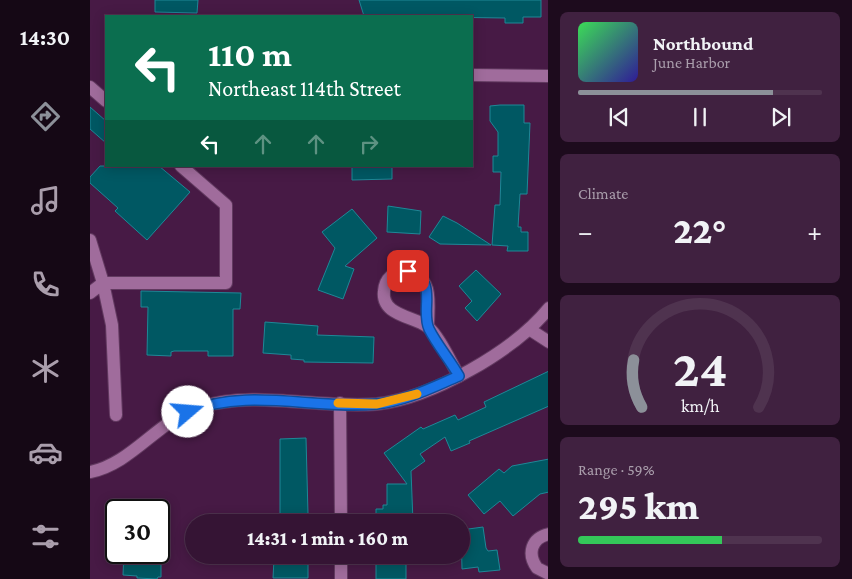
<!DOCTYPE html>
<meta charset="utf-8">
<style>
body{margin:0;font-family:"Crimson Pro",serif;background:#402140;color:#f1f3f6;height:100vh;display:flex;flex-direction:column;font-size:19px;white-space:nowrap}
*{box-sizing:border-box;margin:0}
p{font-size:16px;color:#aa9eac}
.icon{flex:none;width:28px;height:28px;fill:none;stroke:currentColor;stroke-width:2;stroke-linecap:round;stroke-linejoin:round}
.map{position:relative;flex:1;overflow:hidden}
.drawer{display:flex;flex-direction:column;gap:12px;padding:12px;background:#1d0b1d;width:304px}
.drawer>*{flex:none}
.hud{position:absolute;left:15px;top:15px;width:368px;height:152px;border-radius:0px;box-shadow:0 2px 12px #0003,0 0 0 1px #4f334f;background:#0b6e4f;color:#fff;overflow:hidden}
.speed{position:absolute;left:15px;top:499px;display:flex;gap:10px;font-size:25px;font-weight:700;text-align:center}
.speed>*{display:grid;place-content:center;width:65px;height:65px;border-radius:50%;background:#351434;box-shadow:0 2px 12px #0003,0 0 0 1px #4f334f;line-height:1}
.speed .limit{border:2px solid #111;border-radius:8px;background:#fff;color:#111}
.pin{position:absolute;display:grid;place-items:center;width:42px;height:42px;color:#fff;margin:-21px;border-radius:10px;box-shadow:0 2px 8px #0006}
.me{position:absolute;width:55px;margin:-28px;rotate:72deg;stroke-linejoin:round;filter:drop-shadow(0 0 4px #0008)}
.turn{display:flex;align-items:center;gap:18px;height:105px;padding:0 20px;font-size:22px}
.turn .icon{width:65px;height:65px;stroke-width:2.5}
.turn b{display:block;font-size:35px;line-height:42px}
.lanes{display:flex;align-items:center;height:48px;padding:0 20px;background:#0003;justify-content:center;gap:25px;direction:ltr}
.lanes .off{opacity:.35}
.big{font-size:38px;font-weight:800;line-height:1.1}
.drawer .card{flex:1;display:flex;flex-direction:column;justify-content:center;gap:8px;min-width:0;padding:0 18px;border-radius:8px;background:#402140}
.drawer .dial{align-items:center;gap:0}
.dial svg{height:130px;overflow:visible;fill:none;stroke:#4f334f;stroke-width:7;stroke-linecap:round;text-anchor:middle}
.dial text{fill:#f1f3f6;stroke:none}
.song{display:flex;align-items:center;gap:15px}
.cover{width:60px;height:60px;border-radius:8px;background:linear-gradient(135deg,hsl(130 70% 55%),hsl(250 70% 35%))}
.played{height:5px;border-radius:2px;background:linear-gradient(90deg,#8c9099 80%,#4f334f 80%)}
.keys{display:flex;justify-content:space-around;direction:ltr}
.heat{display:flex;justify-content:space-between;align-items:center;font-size:28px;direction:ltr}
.charge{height:8px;border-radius:4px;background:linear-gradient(90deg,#34c759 59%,#4f334f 0)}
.trip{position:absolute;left:95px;top:514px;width:285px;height:50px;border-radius:25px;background:#351434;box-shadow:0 2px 12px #0003,0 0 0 1px #4f334f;font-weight:800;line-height:50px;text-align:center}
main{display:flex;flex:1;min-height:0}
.dock{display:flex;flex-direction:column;width:90px;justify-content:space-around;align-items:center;background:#150815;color:#aa9eac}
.dock .icon{width:35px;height:35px}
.dock .current{color:#8c9099}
.dock b{font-size:22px;color:#f1f3f6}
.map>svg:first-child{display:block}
.building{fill:#005863;stroke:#1e8897}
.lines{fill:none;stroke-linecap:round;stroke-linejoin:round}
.minor-casing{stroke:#623a60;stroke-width:14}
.minor{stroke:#a06c9c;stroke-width:12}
.route-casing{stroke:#114b97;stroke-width:12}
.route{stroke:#1a73e8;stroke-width:9}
.slow{stroke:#f59e0b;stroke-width:9}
</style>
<main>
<nav class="dock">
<b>14:30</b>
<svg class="icon current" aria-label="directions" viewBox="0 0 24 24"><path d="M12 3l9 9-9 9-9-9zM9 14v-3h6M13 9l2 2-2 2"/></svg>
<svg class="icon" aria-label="music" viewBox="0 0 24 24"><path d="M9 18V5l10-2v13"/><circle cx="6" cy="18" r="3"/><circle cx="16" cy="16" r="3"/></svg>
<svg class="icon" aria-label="phone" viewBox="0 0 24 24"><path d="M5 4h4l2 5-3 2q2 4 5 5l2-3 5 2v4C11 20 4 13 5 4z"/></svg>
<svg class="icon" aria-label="climate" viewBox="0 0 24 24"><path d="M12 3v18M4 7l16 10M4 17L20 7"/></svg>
<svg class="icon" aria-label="car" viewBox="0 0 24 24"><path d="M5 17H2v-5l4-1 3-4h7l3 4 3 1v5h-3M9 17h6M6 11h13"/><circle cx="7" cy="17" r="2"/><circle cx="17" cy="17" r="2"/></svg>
<svg class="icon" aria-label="filters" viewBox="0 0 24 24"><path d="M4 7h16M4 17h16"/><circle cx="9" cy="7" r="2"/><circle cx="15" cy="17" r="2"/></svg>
</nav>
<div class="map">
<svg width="459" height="579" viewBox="0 0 459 579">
<rect width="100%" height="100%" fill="#471a45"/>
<g class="building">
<polygon points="65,0 108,0 107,13 65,12"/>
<polygon points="269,0 451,0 451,17 433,17 433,23 415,23 415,18 274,16"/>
<polygon points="410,105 434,105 434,123 440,123 437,194 430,194 428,227 431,227 431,232 438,232 438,251 417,251 418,246 402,245 405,205 410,205 411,172 403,172 403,156 408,156 408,132 400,121 400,106"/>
<polygon points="0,107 16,121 16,143 0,129"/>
<polygon points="10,166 69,166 100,192 57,240 25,211 28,208 0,183 0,177"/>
<polygon points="262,166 302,166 302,179 262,180"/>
<polygon points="298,206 331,211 330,234 297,232"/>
<polygon points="262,209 287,238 255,266 264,269 253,299 228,290 245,248 232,232"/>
<polygon points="353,216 367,223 401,245 350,244 339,237"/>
<polygon points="386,270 411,294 387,321 375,308 382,301 369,286"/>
<polygon points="51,291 151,293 150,309 143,309 143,356 118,356 118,351 84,351 81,352 81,356 57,355 58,307 51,307"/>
<polygon points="175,322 228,326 227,335 284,337 283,363 214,362 214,360 201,359 201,355 173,353"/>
<polygon points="459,371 459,406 379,441 380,443 361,451 355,437 330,454 335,461 321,471 323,522 286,522 286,509 293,509 293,505 297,505 297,484 317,484 294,453 331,427 333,429 365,415 368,420 396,407 394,402"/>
<polygon points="216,438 218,514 214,514 214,522 190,522 190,439"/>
<polygon points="459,459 459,492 450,494 423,516 410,501 394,514 378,495 409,469 414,473 422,466"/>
<polygon points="393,527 396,548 398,551 407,550 410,570 389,572 388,567 372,569 371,530"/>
<polygon points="34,552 71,552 71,577 68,577 67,579 47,578 47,576 33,575"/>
<polygon points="186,555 208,555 208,560 218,560 218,578 183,578 184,559 186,559"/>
<rect x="286" y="555" width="30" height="24"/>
</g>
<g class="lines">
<defs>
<g id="minor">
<polyline points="381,75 459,76"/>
<polyline points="0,87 16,101"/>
<polyline points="0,240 13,283 22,325 26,415"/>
<polyline points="0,293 13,283 136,283 136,205 91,166"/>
<path d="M338,327C338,315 340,300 337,289C330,266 296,265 294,291C291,316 324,316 338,327C349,336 361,363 369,376"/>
<polyline points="439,329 459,342"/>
<polyline points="250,403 251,522"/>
<path d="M0,472C42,464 69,419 110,407C167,390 228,409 287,404C342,398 424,351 459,308"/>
<path d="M459,534C441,538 437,554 447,568L459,574"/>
<polyline points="251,555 251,579"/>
</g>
</defs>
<use href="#minor" class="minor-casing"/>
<use href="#minor" class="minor"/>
</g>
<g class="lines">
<defs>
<path id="route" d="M98,412C158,387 224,410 287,404C316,401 343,387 369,376C360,360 347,345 339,329C330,309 349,280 318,271"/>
</defs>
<use href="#route" class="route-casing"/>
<use href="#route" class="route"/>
<polyline class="slow" points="248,403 287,404 327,394"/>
</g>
</svg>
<div class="speed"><div class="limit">30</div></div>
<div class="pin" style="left:318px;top:271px;background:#d93025"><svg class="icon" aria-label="arrive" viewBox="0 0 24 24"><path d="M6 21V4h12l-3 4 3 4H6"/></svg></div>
<svg class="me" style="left:98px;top:412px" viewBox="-20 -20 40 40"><circle r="19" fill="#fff"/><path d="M0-13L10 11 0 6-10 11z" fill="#1a73e8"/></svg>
<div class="trip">14:31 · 1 min · 160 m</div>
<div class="hud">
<div class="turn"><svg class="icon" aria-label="left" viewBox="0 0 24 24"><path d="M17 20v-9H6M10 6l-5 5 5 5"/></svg><div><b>110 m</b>Northeast 114th Street</div></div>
<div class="lanes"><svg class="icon" aria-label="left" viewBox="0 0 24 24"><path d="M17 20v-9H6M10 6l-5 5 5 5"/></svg><svg class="icon off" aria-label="ahead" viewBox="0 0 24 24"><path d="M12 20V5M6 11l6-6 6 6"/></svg><svg class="icon off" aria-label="ahead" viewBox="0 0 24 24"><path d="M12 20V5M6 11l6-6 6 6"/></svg><svg class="icon off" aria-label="right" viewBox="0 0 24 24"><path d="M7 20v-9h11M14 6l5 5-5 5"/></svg></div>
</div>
</div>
<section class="drawer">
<div class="card">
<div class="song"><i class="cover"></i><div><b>Northbound</b><p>June Harbor</p></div></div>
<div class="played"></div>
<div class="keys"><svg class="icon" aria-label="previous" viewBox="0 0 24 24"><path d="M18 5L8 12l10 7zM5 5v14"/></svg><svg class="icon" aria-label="pause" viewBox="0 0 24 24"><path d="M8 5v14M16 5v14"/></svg><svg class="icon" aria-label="next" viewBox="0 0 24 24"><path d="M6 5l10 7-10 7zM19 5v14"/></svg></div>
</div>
<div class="card"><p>Climate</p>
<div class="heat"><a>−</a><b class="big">22°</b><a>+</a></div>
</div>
<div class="card dial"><svg viewBox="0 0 100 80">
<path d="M14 69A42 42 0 1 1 86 69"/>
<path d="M14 69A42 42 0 0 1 9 40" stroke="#8c9099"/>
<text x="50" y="56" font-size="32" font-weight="700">24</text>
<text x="50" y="72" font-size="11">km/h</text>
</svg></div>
<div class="card"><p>Range · 59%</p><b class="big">295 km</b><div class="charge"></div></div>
</section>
</main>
